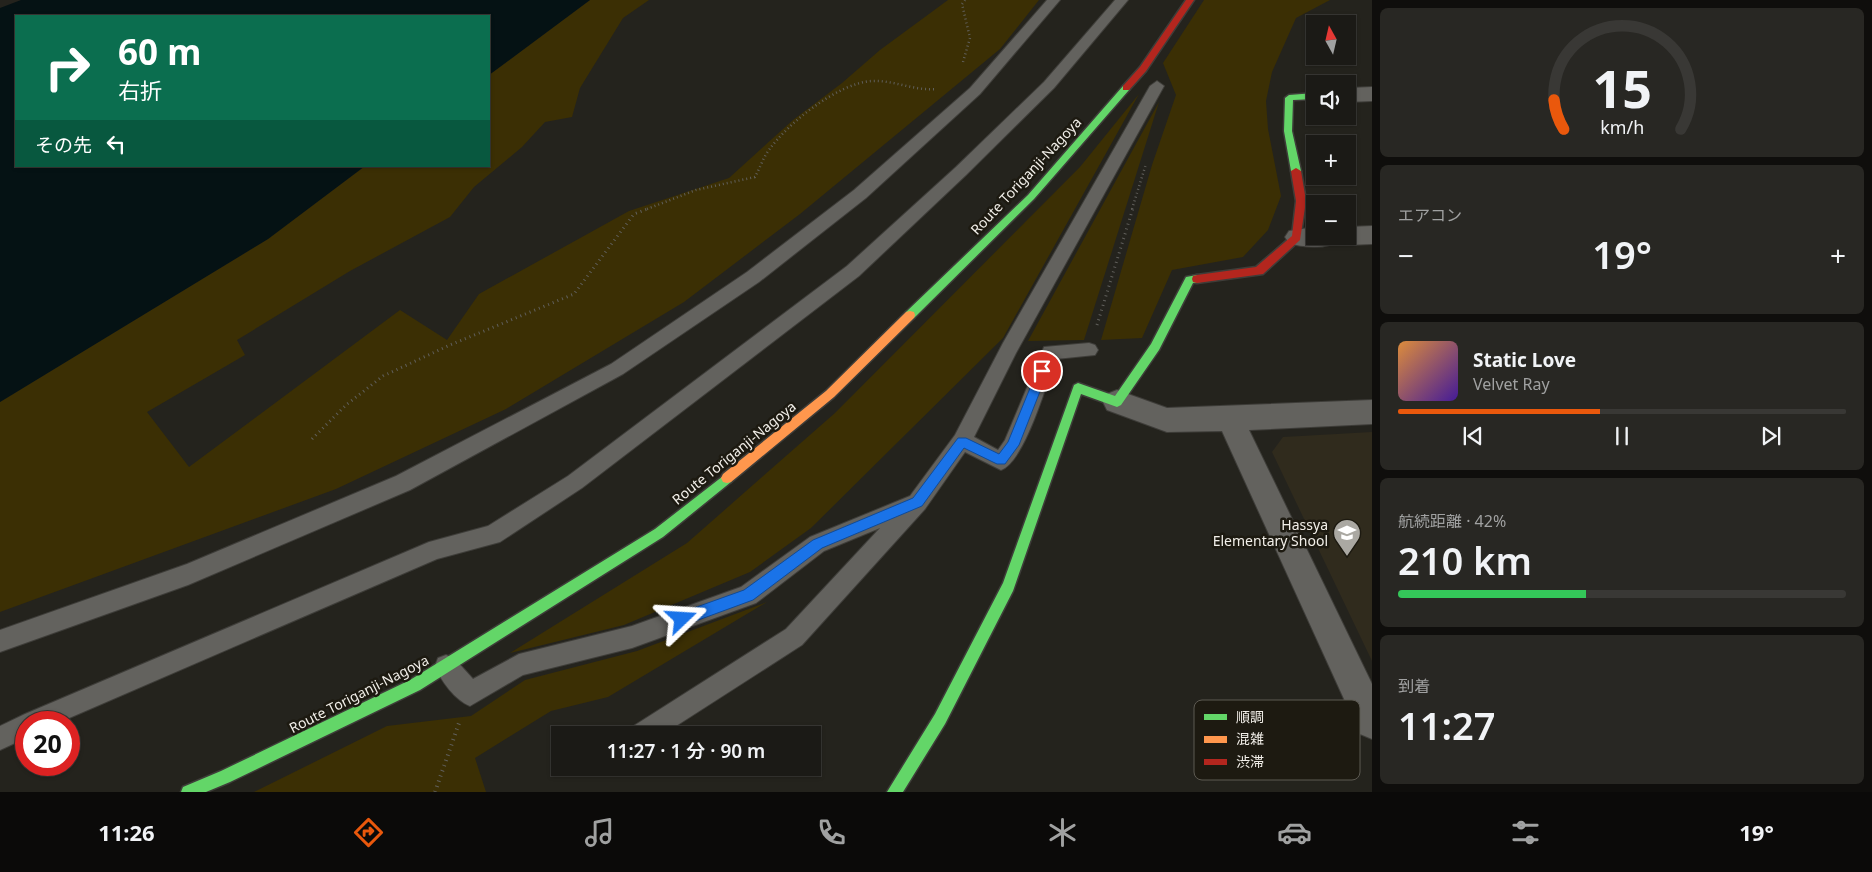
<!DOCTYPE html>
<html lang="ja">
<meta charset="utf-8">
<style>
body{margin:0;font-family:"Noto Sans","Noto Sans JP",sans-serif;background:#282723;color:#f1f3f6;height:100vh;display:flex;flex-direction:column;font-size:19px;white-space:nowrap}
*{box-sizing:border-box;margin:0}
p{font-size:16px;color:#a0a1a1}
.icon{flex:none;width:28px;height:28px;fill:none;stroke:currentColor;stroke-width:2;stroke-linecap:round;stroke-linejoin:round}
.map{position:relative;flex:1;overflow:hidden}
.details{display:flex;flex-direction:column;gap:8px;padding:8px;background:#0f0e0c;width:500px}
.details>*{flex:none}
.top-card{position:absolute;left:15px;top:15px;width:475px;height:152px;border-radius:0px;box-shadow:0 1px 4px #0004,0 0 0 1px #393835;background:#0b6e4f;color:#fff;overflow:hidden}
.needle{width:32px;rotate:352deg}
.fabs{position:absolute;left:1306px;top:15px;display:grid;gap:10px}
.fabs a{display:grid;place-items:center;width:50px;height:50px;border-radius:0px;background:#1b1a16;box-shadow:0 1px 4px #0004,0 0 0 1px #393835;font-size:25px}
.speed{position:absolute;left:15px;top:711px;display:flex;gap:10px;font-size:25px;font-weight:700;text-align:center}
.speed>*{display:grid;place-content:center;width:65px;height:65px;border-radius:50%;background:#1b1a16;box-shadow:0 1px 4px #0004,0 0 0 1px #393835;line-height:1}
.speed .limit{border:8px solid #d22;background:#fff;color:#111}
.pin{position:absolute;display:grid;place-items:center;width:42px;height:42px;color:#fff;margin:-21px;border:2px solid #fff;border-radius:50%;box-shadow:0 1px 5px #0007}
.me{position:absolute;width:55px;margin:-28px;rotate:70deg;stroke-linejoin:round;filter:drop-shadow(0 0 4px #0008)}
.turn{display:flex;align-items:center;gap:18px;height:105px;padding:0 20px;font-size:22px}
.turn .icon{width:65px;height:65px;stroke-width:2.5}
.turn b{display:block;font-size:35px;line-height:42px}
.then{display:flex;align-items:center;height:48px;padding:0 20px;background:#0003;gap:10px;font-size:19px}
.big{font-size:38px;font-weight:600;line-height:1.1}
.details .tile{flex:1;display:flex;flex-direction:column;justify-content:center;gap:8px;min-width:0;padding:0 18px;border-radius:8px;background:#282723}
.details .dial{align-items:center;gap:0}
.dial svg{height:130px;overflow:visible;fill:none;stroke:#393835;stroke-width:7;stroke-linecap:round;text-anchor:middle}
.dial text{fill:#f1f3f6;stroke:none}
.song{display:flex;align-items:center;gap:15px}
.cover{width:60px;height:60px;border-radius:8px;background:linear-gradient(135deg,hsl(30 70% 55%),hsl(260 70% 35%))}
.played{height:5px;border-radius:2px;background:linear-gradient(90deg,#ea580c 45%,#393835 45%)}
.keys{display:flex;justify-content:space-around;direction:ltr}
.heat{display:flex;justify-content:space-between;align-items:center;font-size:28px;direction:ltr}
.charge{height:8px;border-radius:4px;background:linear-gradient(90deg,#34c759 42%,#393835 0)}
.trip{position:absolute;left:551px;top:726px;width:270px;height:50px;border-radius:0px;background:#1b1a16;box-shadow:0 1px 4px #0004,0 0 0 1px #393835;font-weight:600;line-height:50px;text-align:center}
.tabs{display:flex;height:80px;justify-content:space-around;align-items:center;background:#0b0a09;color:#a0a1a1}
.tabs .icon{width:35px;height:35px}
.tabs .on{color:#ea580c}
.tabs b{font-size:22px;color:#f1f3f6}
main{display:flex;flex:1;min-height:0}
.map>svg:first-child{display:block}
.built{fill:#302b1d}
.green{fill:#3b2f04}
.water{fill:#051214}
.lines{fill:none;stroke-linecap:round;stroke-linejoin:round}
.lane-casing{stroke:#3e3d39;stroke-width:2}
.street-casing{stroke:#3e3d39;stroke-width:2}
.fast-casing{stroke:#3e3d39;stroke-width:3}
.slow-casing{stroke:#3e3d39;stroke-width:3}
.jam-casing{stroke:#3e3d39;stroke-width:3}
.path-far2{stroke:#605f5b;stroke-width:2.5;stroke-dasharray:1 3;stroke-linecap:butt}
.path-far1{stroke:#605f5b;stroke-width:3;stroke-dasharray:1 4;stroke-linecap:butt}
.path{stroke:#605f5b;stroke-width:4;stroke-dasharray:1 4.5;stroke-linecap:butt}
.lane{fill:#63625e;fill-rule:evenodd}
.street{fill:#63625e;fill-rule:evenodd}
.fast{fill:#63d668;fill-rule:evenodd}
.slow{fill:#ff974d;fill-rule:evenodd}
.jam{fill:#b3261e;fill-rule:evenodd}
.route{fill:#1a73e8;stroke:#114b97}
.labels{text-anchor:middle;stroke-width:5;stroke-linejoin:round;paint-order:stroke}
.street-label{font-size:14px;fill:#f2efe9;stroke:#1d1a11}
.poi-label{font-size:14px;fill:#f2efe9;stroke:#1d1a11;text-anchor:end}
.key{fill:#1d1a11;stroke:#5d5a52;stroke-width:1}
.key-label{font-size:14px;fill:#f2efe9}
</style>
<main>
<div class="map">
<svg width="1372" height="792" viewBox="0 0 1372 792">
<rect width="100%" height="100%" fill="#24231d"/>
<polygon class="built" points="1372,432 1372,661 1272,452 1283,437"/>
<g class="green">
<polygon points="590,0 649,0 623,18 580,88 572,117 545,122 522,147 474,187 450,217 350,271 237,340 245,355 147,412 189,467 400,310 447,340 479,294 629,211 729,178 793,120 842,83 880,50 948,0 1039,0 1000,49 800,214 684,302 506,409 336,489 0,612 0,402 268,239 365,166 489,166 489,75"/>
<polygon points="1204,0 1330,0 1296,18 1272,72 1266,101 1268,129 1281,196 1268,230 1243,257 1172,270 1142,338 1101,340 1152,165 1176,95 1163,63"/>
<polygon points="1139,94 1003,338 811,528 750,572 624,625 510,653 687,543 835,413 1080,167"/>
<polygon points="1159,102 1084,340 1028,341"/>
<polygon points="767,602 608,697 551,711 475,758 486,792 254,792 387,726 471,716 525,680 637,651"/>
</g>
<polygon class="water" points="21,0 590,0 489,75 489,16 16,16 16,166 365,166 268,239 0,402 0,8"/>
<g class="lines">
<defs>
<g id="lane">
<polygon points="1047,0 1060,0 980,94 866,198 759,282 623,374 410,490 188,585 0,652 0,630 187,564 396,476 611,364 747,272 854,190 970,88"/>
<polygon points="1115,0 1128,0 1054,88 966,175 859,276 582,488 500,542 437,559 60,722 26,722 26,738 0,750 0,726 25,714 429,542 488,526 568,476 847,266 956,167 1044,82"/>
<path d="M1157,81L1164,86L1016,353L974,437L998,450L1005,440L1044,347L1089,343L1095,345L1098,350L1095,355L1056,359C1046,384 1025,461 1001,470L965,452L925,509L802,645L662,735H628L632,727L786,629L880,528L824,551L756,603L632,648L523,675L470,706C455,700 441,681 435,666L438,658L446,655L454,658L473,679L519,654L632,626L741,587L810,537L910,496L955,435L1003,343L1150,86Z"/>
</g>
<g id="street">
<polygon points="1372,87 1372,101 1348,102 1348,88"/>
<path d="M1372,226V244L1348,245L1338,240C1329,250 1300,247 1289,243L1285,237L1289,231L1315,227V236H1348V227Z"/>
<polygon points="1117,390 1167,408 1372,400 1372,424 1249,430 1372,684 1372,739 1360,734 1222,431 1167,432 1107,410 1103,402 1107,394"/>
</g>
<g id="fast">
<polygon points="1126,85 1130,88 1129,90 1034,199 914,318 906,318 905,315 906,312 1028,195 1123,86"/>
<polygon points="1315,93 1315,99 1293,100 1292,131 1301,171 1296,174 1291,171 1284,131 1285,98 1289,95"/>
<polygon points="1197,275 1201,276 1202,279 1201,282 1193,283 1159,350 1121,405 1117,407 1081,394 1013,591 945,724 903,792 887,792 935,714 1003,583 1074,385 1078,383 1115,396 1151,344 1186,277"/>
<polygon points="727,473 731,474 733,478 731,482 663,537 420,690 230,782 206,792 181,792 183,787 221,771 410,680 655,529"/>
</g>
<polygon id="slow" points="910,311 914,312 915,315 914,318 834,397 731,482 727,483 723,482 721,478 723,474 826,391 906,312"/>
<g id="jam">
<polygon points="1186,0 1194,0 1146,71 1129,90 1123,90 1123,86 1140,67"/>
<polygon points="1296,168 1301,171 1306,201 1300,240 1263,274 1197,283 1193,282 1192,279 1193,276 1197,275 1256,267 1292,236 1296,201 1291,171"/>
</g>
</defs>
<use href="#lane" class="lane-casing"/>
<use href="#street" class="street-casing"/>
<use href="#fast" class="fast-casing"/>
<use href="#slow" class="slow-casing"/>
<use href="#jam" class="jam-casing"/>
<g class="path-far2">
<polyline points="963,62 970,38 962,4 965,0"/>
<path d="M647,209L696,190L755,177C760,168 763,158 769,150C788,123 838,83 872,81C894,80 914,91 936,89"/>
<polyline points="1132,209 1146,164"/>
</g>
<g class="path-far1">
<polyline points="1097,325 1133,208"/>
<polyline points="312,439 346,405 383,376 450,345 574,294 634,214 650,208"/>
</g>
<polyline class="path" points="435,792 459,723"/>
<use href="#lane" class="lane"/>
<use href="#street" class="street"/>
<use href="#fast" class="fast"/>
<use href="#slow" class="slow"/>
<use href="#jam" class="jam"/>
</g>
<polygon class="route" points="1042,366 1048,371 1019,445 1005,464 997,464 964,448 922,506 822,548 753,600 682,626 677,624 675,619 677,614 744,590 813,540 913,498 958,438 966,438 999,454 1008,442 1037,371"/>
<defs>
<symbol id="school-pin" viewBox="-11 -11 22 30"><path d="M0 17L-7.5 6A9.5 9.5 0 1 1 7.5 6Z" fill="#aaa8a2" stroke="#1d1a11"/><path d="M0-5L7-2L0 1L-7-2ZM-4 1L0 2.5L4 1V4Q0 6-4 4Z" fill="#fff"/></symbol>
</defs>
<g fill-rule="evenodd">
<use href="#school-pin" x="1331" y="517" width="32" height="43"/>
</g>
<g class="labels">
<g class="street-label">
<text transform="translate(1026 176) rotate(-47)" y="5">Route Toriganji-Nagoya</text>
<text transform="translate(734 453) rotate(-39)" y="5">Route Toriganji-Nagoya</text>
<text transform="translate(359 694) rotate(-27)" y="5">Route Toriganji-Nagoya</text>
</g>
<g class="poi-label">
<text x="1328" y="530">Hassya<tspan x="1328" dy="16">Elementary Shool</tspan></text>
</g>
</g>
<rect x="1194" y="700" width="166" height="80" rx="8" class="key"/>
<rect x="1204" y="714" width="23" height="6" fill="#63d668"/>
<rect x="1204" y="736" width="23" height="7" fill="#ff974d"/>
<rect x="1204" y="759" width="23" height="6" fill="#b3261e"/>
<g class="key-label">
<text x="1236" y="722">順調</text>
<text x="1236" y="744">混雑</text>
<text x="1236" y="767">渋滞</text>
</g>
</svg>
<div class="fabs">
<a><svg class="needle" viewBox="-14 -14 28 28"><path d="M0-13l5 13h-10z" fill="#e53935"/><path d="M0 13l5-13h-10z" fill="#a0a1a1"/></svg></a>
<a><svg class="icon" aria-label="sound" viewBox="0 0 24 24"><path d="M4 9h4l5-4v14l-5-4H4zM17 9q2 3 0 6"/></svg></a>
<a>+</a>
<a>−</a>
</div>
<div class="speed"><div class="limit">20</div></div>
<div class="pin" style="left:1042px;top:371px;background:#d93025"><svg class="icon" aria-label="arrive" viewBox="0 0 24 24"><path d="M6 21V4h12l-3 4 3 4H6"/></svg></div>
<svg class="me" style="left:682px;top:619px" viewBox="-20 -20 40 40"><path d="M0-17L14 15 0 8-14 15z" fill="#1a73e8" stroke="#fff" stroke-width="4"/></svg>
<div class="trip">11:27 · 1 分 · 90 m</div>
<div class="top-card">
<div class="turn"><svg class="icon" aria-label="right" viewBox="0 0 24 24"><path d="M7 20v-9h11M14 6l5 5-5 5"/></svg><div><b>60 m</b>右折</div></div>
<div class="then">その先<svg class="icon" aria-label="left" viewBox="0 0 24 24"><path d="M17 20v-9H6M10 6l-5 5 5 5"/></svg></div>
</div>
</div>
<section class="details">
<div class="tile dial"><svg viewBox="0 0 100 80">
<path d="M14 69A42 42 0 1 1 86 69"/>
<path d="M14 69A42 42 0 0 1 8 51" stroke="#ea580c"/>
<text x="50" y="56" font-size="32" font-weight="700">15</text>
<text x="50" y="72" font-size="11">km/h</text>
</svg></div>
<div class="tile"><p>エアコン</p>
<div class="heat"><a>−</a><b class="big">19°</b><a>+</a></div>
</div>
<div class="tile">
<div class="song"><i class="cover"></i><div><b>Static Love</b><p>Velvet Ray</p></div></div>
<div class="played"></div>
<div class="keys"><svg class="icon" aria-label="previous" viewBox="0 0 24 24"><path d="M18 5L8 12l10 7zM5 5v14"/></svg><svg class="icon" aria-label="pause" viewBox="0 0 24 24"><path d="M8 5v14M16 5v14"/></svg><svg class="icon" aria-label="next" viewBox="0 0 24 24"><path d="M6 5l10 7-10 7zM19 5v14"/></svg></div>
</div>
<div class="tile"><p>航続距離 · 42%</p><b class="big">210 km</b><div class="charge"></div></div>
<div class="tile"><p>到着</p><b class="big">11:27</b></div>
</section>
</main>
<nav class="tabs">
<b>11:26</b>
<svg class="icon on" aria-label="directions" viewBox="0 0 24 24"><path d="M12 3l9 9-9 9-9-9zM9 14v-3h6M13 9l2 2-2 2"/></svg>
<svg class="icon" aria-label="music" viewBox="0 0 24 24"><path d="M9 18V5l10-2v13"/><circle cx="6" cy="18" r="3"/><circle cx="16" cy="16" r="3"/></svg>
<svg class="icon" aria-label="phone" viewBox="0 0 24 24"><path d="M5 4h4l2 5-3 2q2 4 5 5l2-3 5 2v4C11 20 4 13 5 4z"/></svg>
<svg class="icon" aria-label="climate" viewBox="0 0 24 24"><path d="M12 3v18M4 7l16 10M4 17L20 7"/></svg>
<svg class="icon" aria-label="car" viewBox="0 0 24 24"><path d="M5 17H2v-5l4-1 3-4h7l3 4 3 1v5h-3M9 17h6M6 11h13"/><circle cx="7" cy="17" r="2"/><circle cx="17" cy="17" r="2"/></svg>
<svg class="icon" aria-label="filters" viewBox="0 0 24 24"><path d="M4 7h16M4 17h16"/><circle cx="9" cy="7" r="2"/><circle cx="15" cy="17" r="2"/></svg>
<b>19°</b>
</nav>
